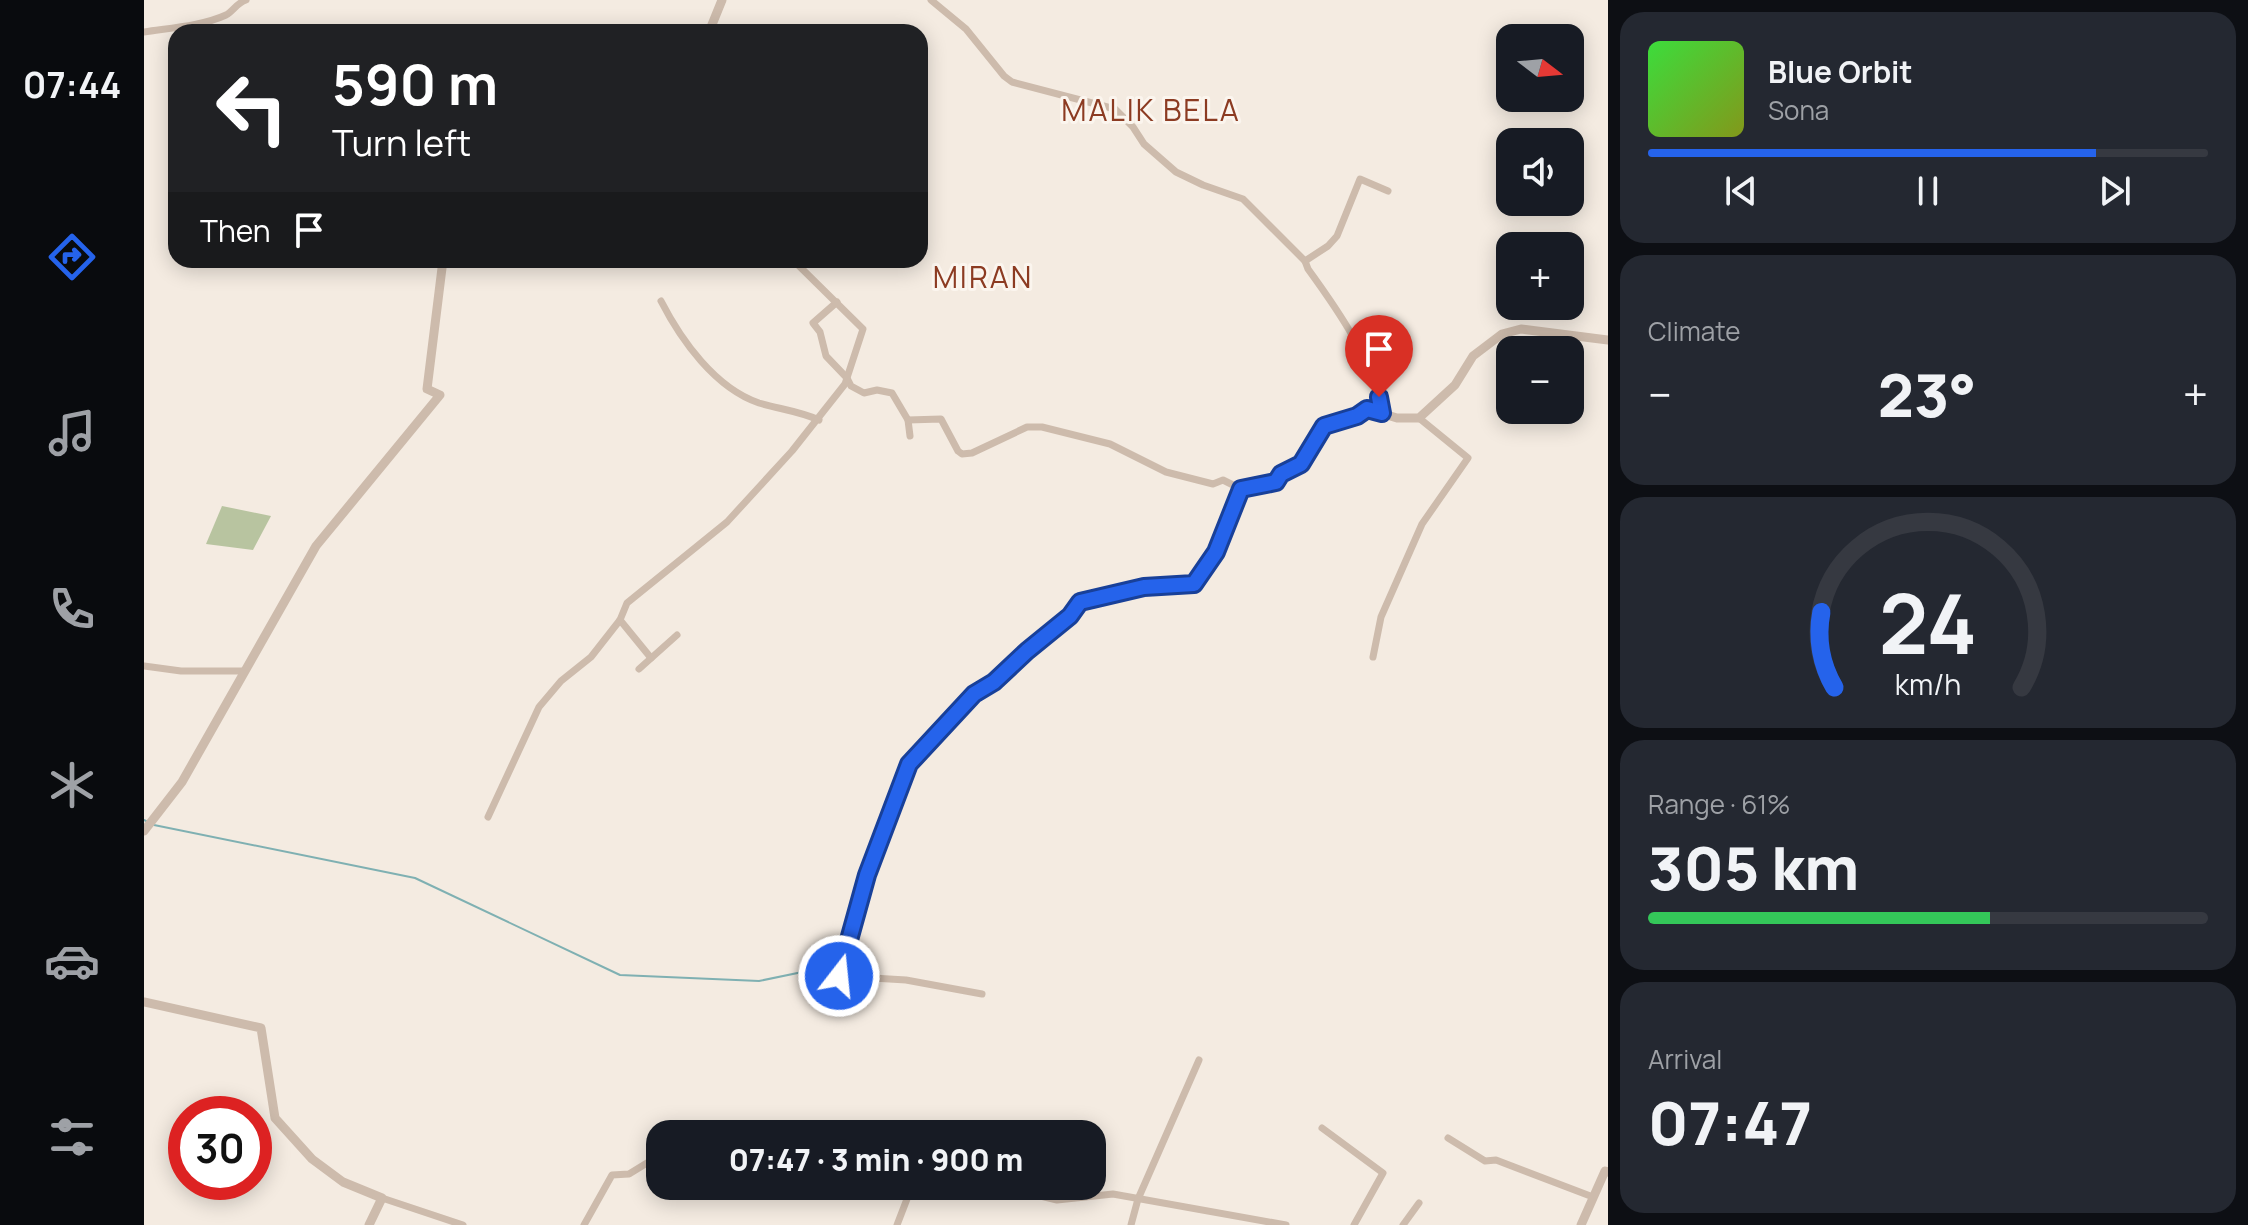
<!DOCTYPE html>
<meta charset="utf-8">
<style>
body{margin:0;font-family:Manrope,sans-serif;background:#242831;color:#f1f3f6;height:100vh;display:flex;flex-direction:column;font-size:30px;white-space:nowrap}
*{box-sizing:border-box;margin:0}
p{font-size:26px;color:#9ea1a6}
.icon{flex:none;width:44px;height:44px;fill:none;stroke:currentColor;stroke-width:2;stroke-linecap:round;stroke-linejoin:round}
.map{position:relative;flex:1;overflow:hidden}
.drawer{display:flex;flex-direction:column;gap:12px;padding:12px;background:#0d0f14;width:640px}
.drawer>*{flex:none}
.guide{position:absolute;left:24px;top:24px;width:760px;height:244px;border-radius:24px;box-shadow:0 4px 20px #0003;background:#202124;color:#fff;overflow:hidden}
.needle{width:52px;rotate:106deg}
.fabs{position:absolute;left:1352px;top:24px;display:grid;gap:16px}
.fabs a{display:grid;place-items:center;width:88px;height:88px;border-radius:16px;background:#171b24;box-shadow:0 4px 20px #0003;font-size:40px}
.speed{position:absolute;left:24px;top:1096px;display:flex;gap:16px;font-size:40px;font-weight:700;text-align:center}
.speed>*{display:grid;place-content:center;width:104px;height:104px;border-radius:50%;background:#171b24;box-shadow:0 4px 20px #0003;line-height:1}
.speed .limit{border:12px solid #d22;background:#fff;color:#111}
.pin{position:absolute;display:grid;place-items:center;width:68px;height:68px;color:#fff;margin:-82px -34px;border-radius:50% 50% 50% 0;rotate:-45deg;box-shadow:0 0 8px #0007}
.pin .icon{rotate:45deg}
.me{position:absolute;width:88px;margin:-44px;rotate:16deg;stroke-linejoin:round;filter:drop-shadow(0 0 6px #0008)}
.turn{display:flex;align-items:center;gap:28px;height:168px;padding:0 32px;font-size:36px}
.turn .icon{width:104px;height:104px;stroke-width:2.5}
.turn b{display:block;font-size:56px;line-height:68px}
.then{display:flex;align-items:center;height:76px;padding:0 32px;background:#0003;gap:16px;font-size:30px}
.big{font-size:60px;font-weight:800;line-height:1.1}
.drawer .tile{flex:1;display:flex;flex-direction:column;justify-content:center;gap:12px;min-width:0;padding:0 28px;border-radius:24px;background:#242831}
.drawer .dial{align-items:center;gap:0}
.dial svg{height:208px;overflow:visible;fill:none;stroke:#363941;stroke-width:7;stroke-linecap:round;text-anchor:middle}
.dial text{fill:#f1f3f6;stroke:none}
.song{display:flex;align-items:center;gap:24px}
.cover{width:96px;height:96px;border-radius:12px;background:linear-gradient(135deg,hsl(120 70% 55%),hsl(70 70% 35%))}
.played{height:8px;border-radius:4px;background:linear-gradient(90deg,#2563eb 80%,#363941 80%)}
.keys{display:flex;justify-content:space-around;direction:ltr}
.heat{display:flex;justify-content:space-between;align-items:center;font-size:44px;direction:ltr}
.charge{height:12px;border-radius:6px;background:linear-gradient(90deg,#34c759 61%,#363941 0)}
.trip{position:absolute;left:502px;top:1120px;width:460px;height:80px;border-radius:24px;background:#171b24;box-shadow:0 4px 20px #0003;font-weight:800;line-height:80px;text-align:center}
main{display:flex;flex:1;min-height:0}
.menu{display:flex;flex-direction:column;width:144px;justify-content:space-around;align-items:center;background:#090b0e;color:#9ea1a6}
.menu .icon{width:56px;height:56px}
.menu .selected{color:#2563eb}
.menu b{font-size:36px;color:#f1f3f6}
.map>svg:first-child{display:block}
.green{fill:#b8c4a0}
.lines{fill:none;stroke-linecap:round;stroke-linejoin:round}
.stream{stroke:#7fb0b2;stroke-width:2}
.minor{stroke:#cdbbac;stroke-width:7}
.tertiary{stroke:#cdbbac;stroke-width:9}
.route-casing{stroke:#184099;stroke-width:20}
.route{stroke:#2563eb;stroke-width:14}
.labels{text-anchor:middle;stroke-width:6;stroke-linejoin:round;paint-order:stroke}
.quarter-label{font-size:30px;letter-spacing:2px;fill:#8c3b22;stroke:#fbf5ee}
</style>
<main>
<nav class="menu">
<b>07:44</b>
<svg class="icon selected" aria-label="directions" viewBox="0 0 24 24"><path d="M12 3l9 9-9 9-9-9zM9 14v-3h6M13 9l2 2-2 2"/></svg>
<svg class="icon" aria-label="music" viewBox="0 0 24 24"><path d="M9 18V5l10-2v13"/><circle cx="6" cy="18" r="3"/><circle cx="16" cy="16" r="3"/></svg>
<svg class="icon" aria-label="phone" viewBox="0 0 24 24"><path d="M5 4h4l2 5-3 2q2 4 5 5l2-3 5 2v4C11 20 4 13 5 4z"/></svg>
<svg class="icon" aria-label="climate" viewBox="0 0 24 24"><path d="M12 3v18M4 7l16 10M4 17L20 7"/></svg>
<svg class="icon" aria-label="car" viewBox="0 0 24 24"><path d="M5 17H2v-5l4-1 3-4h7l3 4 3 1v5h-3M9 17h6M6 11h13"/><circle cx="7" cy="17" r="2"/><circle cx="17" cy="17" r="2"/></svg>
<svg class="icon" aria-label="filters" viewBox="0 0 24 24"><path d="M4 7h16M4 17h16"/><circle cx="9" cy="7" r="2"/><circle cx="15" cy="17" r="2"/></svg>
</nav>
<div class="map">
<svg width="1464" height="1225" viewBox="0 0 1464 1225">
<rect width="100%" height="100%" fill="#f4ebe1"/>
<polygon class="green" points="78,506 127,516 109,550 62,544"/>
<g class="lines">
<g class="stream">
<polyline points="0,820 2,821"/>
<polyline points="10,825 271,878 476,975 615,981 668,970"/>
</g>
<g class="minor">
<path d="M787,0L822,29L860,76L868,82L971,109L989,127L1000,144L1032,172L1059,185L1099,199L1161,261L1164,269C1196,313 1228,359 1238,413"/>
<path d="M0,32C26,28 58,26 82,15C89,11 93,3 102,0"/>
<polyline points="1161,261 1184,246 1193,236 1216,179 1244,191"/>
<path d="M517,301C537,340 571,388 615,403C635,409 655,411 675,420"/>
<polyline points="693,302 669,323 676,332 682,356 703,378 707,386 720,393 733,390 748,393 764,420 766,436"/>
<polyline points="764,420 797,419 814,451 818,454 828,453 883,427 898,427 966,444 1022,472 1069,484 1079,480 1097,489"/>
<polyline points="476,620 507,658"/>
<polyline points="1229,657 1237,617 1278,524 1324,458 1275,418"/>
<polyline points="0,666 37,671 100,671"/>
<polyline points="495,669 533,635"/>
<polyline points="344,817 395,707 417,681 447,657 476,620 483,603 583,522 648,451 701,384 719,329 649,260"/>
<polyline points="838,994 762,980 695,976 723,875 765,764 830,694 850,682"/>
<polyline points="1178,1128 1239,1173 1210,1225"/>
<polyline points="598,1134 626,1134"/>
<polyline points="720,1134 738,1134"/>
<polyline points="1304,1138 1341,1161 1352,1160 1449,1197"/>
<polyline points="855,1186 913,1200 969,1194 1142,1225"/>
<polyline points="238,1198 319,1225"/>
<polyline points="440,1225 468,1175 485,1174 516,1155"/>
<polyline points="753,1225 768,1186"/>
<polyline points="987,1225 994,1199 1055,1060"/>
<polyline points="1259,1225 1275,1203"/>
</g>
<g class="tertiary">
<polyline points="565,32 578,0"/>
<polyline points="850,682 883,651 926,616 936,602 1000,587 1050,584 1072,552 1097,489 1132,482 1137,474 1157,464 1180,426 1213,416 1223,409 1253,418 1275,418 1311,385 1329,356 1358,334 1377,329 1464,340"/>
<polyline points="0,831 38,782 172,546 296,395 283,389 299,260"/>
<polyline points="0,1002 117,1028 131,1118 168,1159 199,1182 238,1198 225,1225"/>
<polyline points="1437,1225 1461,1171 1464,1172"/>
</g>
</g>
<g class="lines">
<defs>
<polyline id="route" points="695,976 723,875 765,764 830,694 850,682 883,651 926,616 936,602 1000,587 1050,584 1072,552 1097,489 1132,482 1137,474 1157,464 1180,426 1213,416 1223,409 1238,413 1235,397"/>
</defs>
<use href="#route" class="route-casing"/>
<use href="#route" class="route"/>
</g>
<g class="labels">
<g class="quarter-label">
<text x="1007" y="121">MALIK BELA</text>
<text x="839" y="288">MIRAN</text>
</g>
</g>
</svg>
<div class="fabs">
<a><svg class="needle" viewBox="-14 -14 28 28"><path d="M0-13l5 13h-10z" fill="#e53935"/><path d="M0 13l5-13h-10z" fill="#9ea1a6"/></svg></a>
<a><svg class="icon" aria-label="sound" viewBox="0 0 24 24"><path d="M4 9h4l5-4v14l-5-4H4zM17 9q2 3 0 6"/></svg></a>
<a>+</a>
<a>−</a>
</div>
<div class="speed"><div class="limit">30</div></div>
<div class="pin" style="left:1235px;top:397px;background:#d93025"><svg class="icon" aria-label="arrive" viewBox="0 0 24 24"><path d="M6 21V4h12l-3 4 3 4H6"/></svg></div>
<svg class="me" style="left:695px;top:976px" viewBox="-20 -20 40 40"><circle r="17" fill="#2563eb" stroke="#fff" stroke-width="3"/><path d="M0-11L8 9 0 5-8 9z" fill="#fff"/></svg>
<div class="trip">07:47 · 3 min · 900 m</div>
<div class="guide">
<div class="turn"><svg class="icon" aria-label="left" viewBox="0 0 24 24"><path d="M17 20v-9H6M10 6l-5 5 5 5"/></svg><div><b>590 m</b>Turn left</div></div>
<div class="then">Then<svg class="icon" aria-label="arrive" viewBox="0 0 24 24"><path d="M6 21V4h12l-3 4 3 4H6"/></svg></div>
</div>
</div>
<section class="drawer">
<div class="tile">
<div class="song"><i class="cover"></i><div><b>Blue Orbit</b><p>Sona</p></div></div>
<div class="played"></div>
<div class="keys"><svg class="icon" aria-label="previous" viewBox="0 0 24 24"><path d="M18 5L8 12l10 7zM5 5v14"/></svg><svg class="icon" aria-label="pause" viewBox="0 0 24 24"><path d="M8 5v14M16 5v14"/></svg><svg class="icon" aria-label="next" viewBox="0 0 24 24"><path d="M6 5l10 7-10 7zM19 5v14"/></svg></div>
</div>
<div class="tile"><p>Climate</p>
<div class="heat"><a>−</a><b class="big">23°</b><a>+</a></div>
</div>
<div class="tile dial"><svg viewBox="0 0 100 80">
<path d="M14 69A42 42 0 1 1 86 69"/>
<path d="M14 69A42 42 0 0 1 9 40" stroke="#2563eb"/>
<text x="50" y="56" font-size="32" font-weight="700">24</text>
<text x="50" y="72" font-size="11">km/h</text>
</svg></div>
<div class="tile"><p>Range · 61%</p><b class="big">305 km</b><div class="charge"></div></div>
<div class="tile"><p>Arrival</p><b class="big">07:47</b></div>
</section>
</main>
